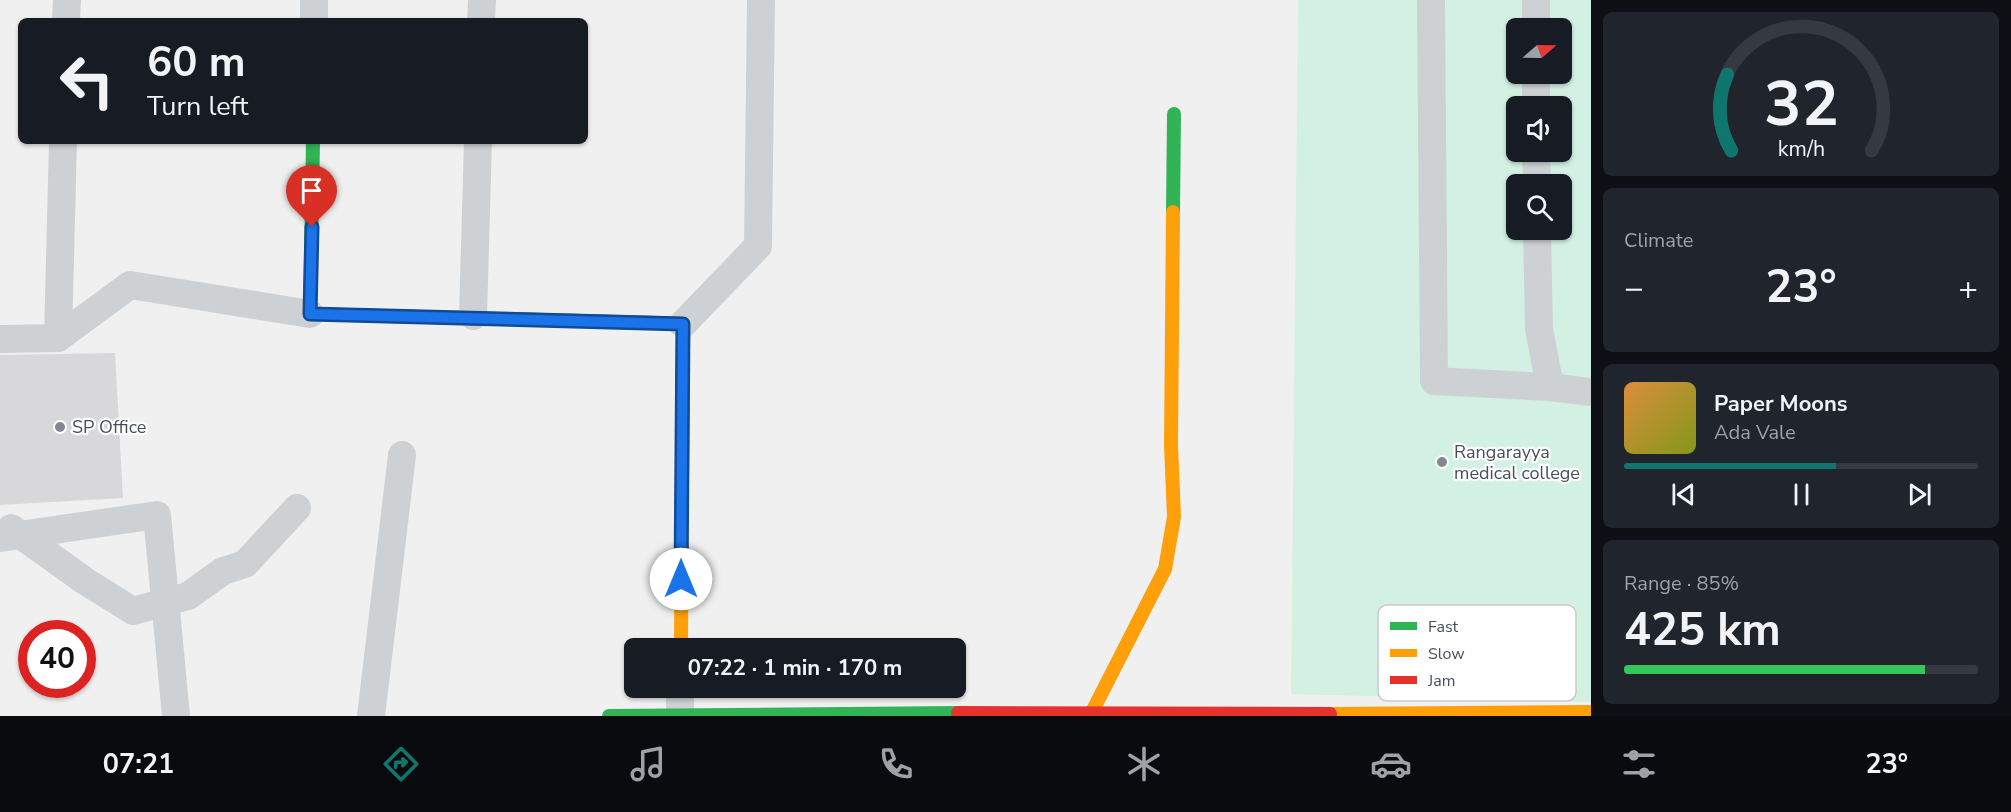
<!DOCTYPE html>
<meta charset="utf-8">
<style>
body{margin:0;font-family:"Nunito Sans",sans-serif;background:#20242c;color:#f1f3f6;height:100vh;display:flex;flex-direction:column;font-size:22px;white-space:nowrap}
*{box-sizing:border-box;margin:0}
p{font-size:20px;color:#9ea1a6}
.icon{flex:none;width:33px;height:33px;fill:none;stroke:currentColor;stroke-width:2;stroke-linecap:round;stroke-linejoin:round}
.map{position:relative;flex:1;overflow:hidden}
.sheet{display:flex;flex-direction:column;gap:12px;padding:12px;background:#0d0f14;width:420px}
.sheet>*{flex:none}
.hud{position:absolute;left:18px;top:18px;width:570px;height:126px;border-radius:9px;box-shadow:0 2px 4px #0004;background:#171b24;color:#f1f3f6;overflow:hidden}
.needle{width:39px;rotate:70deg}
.fabs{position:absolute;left:1506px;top:18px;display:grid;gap:12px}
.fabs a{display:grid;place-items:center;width:66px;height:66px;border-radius:9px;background:#171b24;box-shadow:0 2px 4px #0004;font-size:30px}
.speed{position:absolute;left:18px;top:620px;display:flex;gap:12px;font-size:30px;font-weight:700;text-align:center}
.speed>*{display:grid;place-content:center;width:78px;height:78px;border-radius:50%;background:#171b24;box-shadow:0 2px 4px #0004;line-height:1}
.speed .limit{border:9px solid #d22;background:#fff;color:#111}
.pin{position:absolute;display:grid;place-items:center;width:51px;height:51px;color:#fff;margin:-62px -26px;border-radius:50% 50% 50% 0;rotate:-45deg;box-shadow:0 0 6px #0007}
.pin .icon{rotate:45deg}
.me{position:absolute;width:66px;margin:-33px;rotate:0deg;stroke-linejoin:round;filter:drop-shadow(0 0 4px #0008)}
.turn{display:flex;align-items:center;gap:21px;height:126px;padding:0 30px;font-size:27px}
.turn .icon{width:78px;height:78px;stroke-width:2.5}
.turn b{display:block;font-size:42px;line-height:51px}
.big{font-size:45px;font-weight:700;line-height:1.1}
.sheet .card{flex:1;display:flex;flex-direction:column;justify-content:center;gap:9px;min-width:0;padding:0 21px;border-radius:9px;background:#20242c}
.sheet .dial{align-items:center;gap:0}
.dial svg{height:156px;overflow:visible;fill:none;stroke:#363941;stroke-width:7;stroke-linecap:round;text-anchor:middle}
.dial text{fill:#f1f3f6;stroke:none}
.song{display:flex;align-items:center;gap:18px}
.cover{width:72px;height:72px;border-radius:9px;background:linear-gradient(135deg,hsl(30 70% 55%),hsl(70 70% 35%))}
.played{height:6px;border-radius:3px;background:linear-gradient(90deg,#0f766e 60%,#363941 60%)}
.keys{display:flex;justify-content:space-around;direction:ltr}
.heat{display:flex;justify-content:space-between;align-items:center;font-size:33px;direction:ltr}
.charge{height:9px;border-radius:4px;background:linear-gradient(90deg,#34c759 85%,#363941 0)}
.trip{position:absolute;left:624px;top:638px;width:342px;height:60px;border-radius:9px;background:#171b24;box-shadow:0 2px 4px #0004;font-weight:700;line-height:60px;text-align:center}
.tabs{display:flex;height:96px;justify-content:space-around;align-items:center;background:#090b0e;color:#9ea1a6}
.tabs .icon{width:42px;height:42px}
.tabs .on{color:#0f766e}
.tabs b{font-size:27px;color:#f1f3f6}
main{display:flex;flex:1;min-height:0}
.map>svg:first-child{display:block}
.green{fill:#d3f1e3;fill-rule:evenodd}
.building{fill:#d8d8db}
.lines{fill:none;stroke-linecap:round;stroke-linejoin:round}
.street{stroke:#ced1d4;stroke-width:28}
.fast{stroke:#30b455;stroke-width:14}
.slow{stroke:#ff9f0a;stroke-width:14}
.jam{stroke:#e5322d;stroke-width:14}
.route-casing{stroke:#114b97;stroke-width:15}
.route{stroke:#1a73e8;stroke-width:10}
.poi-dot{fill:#828791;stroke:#fff;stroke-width:2}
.labels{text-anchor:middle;stroke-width:4.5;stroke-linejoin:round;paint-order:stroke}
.poi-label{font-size:18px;fill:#464f5e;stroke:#fff;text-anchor:start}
.key{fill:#fff;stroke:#c8cacf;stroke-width:1.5}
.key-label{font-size:16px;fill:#464f5e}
</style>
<main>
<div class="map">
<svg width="1591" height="716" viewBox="0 0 1591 716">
<rect width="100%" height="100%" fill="#f1f0f0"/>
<path class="green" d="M1298,0H1591V702L1291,694ZM1516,28H1562V74H1516ZM1516,106H1562V152H1516ZM1516,184H1562V230H1516Z"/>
<polygon class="building" points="115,353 123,498 0,505 0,355"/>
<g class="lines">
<g class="street">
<polyline points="1431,0 1434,381 1550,387"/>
<polyline points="1536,0 1536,28"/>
<polyline points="66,21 67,0"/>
<polyline points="314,21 314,0"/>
<polyline points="481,21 482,0"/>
<polyline points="1536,74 1536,106"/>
<polyline points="1536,152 1537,184"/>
<polyline points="1537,230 1539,329 1550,387 1591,392"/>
<polyline points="473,316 478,141"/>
<polyline points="683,324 758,246 761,0"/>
<polyline points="58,338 130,285 310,314"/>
<polyline points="0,339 58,338 63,141"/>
<polyline points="11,528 85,581 133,611 188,596 223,571 245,564 297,508"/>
<polyline points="0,538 157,515 176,716"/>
<polyline points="371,716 402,455"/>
<polyline points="680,716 680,687"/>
</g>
<g class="fast">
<polyline points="313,141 310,314 659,323"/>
<polyline points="1173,212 1174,114"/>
<polyline points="609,716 958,713"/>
</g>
<g class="slow">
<polyline points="681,648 682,487"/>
<polyline points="1092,712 1165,569 1174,517 1171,445 1173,212"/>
<polyline points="1330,714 1591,712"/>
</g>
<g class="jam">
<polyline points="659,323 683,324 682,487"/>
<polyline points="958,713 1330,714"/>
</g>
</g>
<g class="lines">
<defs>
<polyline id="route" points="312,227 310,314 683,324 681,579"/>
</defs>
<use href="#route" class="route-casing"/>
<use href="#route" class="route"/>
</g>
<g class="poi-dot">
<circle cx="60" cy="427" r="6"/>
<circle cx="1442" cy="462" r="6"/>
</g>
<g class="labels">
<g class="poi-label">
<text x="72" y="433">SP Office</text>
<text x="1454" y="458">Rangarayya<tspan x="1454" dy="21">medical college</tspan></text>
</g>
</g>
<rect x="1378" y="605" width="198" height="96" rx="9" class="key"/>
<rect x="1390" y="622" width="27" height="8" fill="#30b455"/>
<rect x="1390" y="649" width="27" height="8" fill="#ff9f0a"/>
<rect x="1390" y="676" width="27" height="8" fill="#e5322d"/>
<g class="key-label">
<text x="1428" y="632">Fast</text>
<text x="1428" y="659">Slow</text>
<text x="1428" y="686">Jam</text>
</g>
</svg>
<div class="fabs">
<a><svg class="needle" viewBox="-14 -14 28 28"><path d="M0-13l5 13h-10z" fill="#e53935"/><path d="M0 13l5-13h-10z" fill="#9ea1a6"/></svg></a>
<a><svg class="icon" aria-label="sound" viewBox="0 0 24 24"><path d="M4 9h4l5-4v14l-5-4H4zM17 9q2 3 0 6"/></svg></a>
<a><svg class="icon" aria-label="search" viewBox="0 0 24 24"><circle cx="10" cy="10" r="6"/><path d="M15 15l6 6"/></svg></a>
</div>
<div class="speed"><div class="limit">40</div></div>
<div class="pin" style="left:312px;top:227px;background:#d93025"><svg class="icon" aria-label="arrive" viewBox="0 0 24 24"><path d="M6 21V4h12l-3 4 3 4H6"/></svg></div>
<svg class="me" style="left:681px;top:579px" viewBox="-20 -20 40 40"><circle r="19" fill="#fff"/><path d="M0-13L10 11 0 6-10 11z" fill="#1a73e8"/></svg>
<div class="trip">07:22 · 1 min · 170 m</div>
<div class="hud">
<div class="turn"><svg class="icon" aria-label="left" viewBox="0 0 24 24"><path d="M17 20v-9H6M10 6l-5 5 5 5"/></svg><div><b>60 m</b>Turn left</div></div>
</div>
</div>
<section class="sheet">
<div class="card dial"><svg viewBox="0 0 100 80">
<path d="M14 69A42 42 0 1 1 86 69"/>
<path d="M14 69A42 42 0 0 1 12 30" stroke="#0f766e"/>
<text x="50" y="56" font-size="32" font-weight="700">32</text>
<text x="50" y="72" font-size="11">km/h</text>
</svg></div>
<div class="card"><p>Climate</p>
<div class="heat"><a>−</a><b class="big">23°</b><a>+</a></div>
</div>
<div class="card">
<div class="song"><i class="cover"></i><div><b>Paper Moons</b><p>Ada Vale</p></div></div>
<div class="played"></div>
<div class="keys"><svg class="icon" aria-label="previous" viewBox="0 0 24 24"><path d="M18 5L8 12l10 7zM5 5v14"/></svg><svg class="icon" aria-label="pause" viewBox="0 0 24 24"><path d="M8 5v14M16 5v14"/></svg><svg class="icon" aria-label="next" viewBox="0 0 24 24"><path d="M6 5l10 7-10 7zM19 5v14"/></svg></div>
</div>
<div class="card"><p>Range · 85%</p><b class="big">425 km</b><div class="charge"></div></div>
</section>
</main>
<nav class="tabs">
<b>07:21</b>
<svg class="icon on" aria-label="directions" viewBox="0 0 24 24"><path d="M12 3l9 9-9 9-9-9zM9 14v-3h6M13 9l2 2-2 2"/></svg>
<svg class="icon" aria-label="music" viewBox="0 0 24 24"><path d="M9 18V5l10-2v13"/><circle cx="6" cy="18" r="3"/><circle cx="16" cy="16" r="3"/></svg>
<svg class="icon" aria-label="phone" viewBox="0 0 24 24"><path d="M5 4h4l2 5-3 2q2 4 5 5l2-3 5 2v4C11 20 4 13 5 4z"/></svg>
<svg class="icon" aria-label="climate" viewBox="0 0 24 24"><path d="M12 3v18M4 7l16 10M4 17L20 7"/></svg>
<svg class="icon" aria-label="car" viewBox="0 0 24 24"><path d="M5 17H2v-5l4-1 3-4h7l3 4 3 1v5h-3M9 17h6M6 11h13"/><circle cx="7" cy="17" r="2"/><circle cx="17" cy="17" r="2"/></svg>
<svg class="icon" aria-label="filters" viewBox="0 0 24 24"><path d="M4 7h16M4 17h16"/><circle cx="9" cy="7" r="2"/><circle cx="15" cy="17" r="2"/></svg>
<b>23°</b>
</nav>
